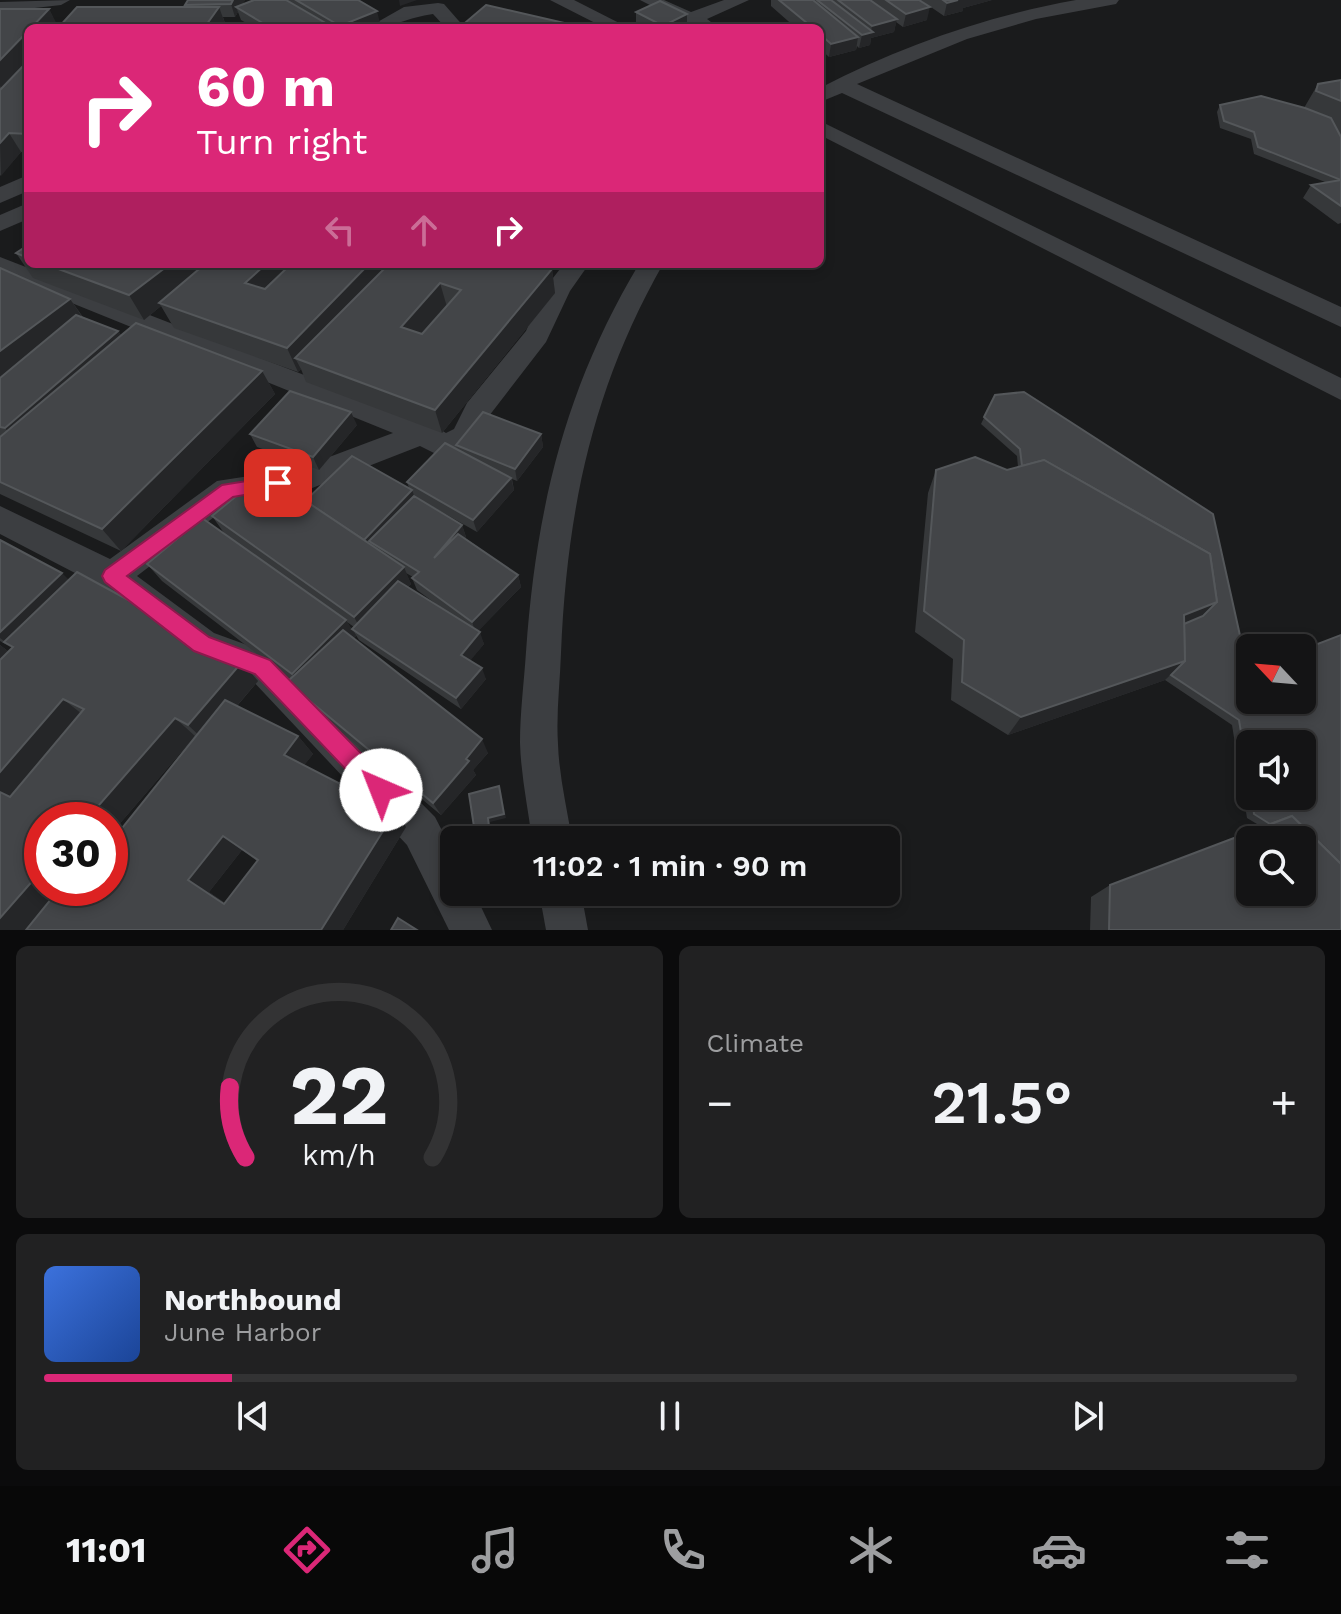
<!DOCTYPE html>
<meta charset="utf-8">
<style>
body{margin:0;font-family:"Work Sans",sans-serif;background:#212122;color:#f1f3f6;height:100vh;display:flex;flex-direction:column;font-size:30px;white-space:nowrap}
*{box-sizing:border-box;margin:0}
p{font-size:26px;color:#9d9ea0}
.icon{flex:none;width:44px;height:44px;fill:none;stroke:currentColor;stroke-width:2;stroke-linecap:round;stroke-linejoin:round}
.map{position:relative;height:930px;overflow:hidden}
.drawer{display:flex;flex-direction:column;gap:16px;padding:16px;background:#0b0b0c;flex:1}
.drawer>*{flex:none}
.top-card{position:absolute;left:24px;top:24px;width:800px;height:244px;border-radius:12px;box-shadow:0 4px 12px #0003,0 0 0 2px #333334;background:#db2777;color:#fff;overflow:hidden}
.needle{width:52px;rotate:296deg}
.tools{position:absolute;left:1236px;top:634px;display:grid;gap:16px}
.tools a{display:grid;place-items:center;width:80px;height:80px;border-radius:12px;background:#141415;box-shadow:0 4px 12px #0003,0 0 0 2px #333334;font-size:40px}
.speed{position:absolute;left:24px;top:802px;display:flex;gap:16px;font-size:40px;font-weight:700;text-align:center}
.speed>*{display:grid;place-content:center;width:104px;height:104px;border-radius:50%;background:#141415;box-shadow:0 4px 12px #0003,0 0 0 2px #333334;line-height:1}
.speed .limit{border:12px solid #d22;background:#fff;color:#111}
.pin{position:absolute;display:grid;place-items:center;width:68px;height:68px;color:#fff;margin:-34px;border-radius:16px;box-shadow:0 4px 12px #0006}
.me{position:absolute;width:88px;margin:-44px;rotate:316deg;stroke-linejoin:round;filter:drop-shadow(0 0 6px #0008)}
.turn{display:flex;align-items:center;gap:28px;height:168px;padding:0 40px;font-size:36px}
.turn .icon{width:104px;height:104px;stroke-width:2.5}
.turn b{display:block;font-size:56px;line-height:68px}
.lanes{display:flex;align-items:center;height:76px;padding:0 40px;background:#0003;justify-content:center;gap:40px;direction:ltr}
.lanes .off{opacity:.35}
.big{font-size:60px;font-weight:600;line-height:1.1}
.drawer .card{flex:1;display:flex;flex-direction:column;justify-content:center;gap:12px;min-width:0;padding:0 28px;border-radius:12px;background:#212122}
.drawer .dial{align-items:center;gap:0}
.dial svg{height:208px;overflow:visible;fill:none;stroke:#333334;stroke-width:7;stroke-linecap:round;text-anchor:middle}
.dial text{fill:#f1f3f6;stroke:none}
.song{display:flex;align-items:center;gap:24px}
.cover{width:96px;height:96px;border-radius:12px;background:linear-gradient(135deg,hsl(220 70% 55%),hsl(220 70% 35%))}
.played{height:8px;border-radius:4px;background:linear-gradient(90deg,#db2777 15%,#333334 15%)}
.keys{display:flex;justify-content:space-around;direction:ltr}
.heat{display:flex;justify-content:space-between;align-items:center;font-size:44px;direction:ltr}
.drawer .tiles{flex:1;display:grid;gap:16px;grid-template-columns:1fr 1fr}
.card:last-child{grid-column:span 2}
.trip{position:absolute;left:440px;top:826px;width:460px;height:80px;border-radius:12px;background:#141415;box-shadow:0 4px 12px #0003,0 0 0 2px #333334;font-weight:600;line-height:80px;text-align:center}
.tabs{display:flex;height:128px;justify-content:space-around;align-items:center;background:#080808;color:#9d9ea0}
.tabs .icon{width:56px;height:56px}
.tabs .active{color:#db2777}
.tabs b{font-size:36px;color:#f1f3f6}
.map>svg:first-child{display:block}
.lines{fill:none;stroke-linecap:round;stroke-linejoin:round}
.street{fill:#3c3e41;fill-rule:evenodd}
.wall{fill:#36383a;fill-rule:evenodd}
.shaded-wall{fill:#252628}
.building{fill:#434548;stroke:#54575a;stroke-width:2;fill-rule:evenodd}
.route{fill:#db2777;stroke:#8e194d;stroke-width:2}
</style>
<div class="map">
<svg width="1341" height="930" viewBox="0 0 1341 930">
<rect width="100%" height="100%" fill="#1a1b1c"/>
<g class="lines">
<g class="street">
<polygon points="70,0 61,5 0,12 0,2"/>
<polygon points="550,0 574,0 629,28 605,28"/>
<polygon points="640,0 664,0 691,12 724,0 749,0 707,19 719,28 695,28"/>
<path d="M1076,0H1119L1116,4L1036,19L967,39L857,84L1341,307V327L842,93L820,102V88C901,46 987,16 1076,0Z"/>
<path d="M438,3L444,4L465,28H446L433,14C409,17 392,28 367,28L404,7Z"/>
<polygon points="820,121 1341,378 1341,400 820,135"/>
<polygon points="28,175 28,191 0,203 0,187"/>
<polygon points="28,203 28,219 0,231 0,215"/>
<polygon points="0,257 433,425 446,433 454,429 467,403 526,331 545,288 564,264 589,264 570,291 546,342 489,416 475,445 444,458 420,446 302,492 235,501 137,576 214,633 275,655 435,817 454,854 454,892 474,892 492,930 449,930 407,845 251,679 190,655 100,586 0,534 0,506 110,559 217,481 300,468 393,433 0,274"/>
<path d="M639,264H663C592,389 567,511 561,653C560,683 556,714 558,744C559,776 567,808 572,840H532C528,808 521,776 520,743C520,713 524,682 526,652C536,509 565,388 639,264Z"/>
<polygon points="539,892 581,892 588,930 546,930"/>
</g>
</g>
<g class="wall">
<polygon points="188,0 245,0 242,5 254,0 358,0 380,23 369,28 255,28 241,20 238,12 235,17 223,17 226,26 225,28 28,28 28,153 21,152 0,176 0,9 49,9 58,28 186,7 185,5"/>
<polygon points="771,0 992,0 963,8 963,11 944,16 922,1 921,1 927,20 903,27 896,22 894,32 871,38 870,45 859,48 857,46 856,50 829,57 820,49 820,28 796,28 771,6"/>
<polygon points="636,12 687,27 642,28 636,25"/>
<polygon points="1341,80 1341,223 1338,224 1303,198 1311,185 1325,182 1254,154 1251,139 1220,128 1217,112 1220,105 1304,108 1318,84"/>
<polygon points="28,245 28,264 548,264 545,267 552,269 555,293 442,433 306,382 301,369 298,372 174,328 161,306 144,320 33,278 16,253"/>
<polygon points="0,268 70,299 83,317 118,331 121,335 262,371 275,394 121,551 0,494"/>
<path d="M1024,392L1213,514L1241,640L1255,648H1250V700H1302V650L1341,635V930H1090L1091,897L1110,885L1262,827L1247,818L1232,725L1165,680L1008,735L951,700L953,659L915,632L928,493L936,470L975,457L1007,470L1018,467L1017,456L981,424L995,395ZM1250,744H1302V796H1250ZM1250,840H1302V892H1250Z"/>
<polygon points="357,425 319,470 257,447 250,434"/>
<path d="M541,434L543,447L517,481L512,479L514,490L477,532L428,504L462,525L466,537L465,538L518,575L521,587L478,631L484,644L470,660L486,679L461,709L359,640L352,629L354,627L347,622L356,636L354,638L488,753L473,770L476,775L441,815L299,697L287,682L290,679L162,581L147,564L224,533L212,516L258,496L305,501L409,488L407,482L457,449L456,445ZM406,573L413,577L412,578L417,590L447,612L408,587L411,584Z"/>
<path d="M0,540L69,580L258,681L237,706L298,736L313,754L304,765L395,812L406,827L343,930H0V645L9,652L12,648L0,641ZM195,736H196L110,888L42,820H110V835ZM242,850L257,861L225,903L209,892Z"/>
</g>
<g class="shaded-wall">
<polygon points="233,0 245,0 240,9 236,7 238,12 235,17 231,4"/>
<polygon points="399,0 417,0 400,6"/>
<polygon points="958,0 992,0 963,8 963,11 944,16 947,3"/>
<polygon points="219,7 226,26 225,28 204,28"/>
<polygon points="930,7 927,20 903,27 906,14"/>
<polygon points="49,9 59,28 31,28"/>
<polygon points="377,11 380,23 369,28 341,28 340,26"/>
<polygon points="687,14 687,27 663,28 663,26"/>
<polygon points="897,19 894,32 871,38 870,45 859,48 862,35 871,32 872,26"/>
<polygon points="28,31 28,68 5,94 0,86 0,60"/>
<polygon points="858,37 856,50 829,57 831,44"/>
<polygon points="9,133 21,152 1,176 0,143"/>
<polygon points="170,264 214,264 159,303 161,306 144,320 129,295"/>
<polygon points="266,264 295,264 257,308 245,283"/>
<polygon points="369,264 401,264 295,358 301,369 298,372 287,348"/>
<polygon points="552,269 555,293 442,433 435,410"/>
<polygon points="440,283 447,307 409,351 401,327"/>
<polygon points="70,299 87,324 0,390 0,351"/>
<polygon points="118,331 131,350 21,447 5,428"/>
<polygon points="262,371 275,394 121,551 102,529"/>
<polygon points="351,412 357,425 319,470 313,457"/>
<polygon points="541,434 543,447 517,481 515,469"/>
<polygon points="511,478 514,490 477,532 473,520"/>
<polygon points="412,490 417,503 369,541 373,550 364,540"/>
<polygon points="462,525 466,537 438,570 434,558"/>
<polygon points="404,567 411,584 363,633 354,617"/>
<polygon points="62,573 79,590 8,644 0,638 0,632"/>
<polygon points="518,575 521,587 476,633 472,622"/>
<polygon points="1217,602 1198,622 1171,633 1184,615"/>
<polygon points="346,620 356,636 303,689 292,674"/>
<polygon points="480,632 484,644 466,666 461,655"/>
<polygon points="0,645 14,656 0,669"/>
<polygon points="1185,661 1165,680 1008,735 1021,717"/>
<polygon points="242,662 258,681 206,742 188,725"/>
<polygon points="482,668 486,679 461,709 456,698"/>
<polygon points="63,699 87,718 16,802 0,793 0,772"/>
<polygon points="175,718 195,736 110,835 110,820 86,820"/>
<polygon points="298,736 313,754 299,772 284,755"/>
<polygon points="482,739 488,753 473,770 476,775 441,815 433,803 466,759"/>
<polygon points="499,786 501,791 506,818 490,822 492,840 490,836 488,818"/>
<polygon points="395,812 406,827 343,930 321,930"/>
<polygon points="223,836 242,850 209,892 243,916 188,880"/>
<polygon points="42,870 42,888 65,888 29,930 0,930 0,918"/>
</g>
<g class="building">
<polygon points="188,0 233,0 231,4 185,5"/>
<polygon points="254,0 286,0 334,28 271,28 236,7"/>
<polygon points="296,0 358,0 377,11 340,26"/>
<polygon points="779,0 813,0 858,37 831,44 820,34 820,28 813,28"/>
<polygon points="817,0 831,0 873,32 862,35"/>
<polygon points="838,0 870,0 897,19 872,26"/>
<polygon points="886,0 919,0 930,7 906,14"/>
<polygon points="943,0 958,0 947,3"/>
<polygon points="660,1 687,14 663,26 636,12"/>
<polygon points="486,5 586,28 459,28"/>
<polygon points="77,7 219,7 204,28 58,28"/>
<polygon points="0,9 49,9 31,28 28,28 28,31 0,60"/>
<polygon points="24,65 28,65 28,134 9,133 0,143 0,90"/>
<polygon points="1341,80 1341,101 1316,91 1318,84"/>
<polygon points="1261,96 1305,108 1331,118 1341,137 1341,180 1258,147 1254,132 1224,121 1220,105"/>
<polygon points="1341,180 1341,206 1311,185"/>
<polygon points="28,245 28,258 16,253"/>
<polygon points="45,264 170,264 129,295"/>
<polygon points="205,264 266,264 245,283 265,289 291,264 369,264 287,348 159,303"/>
<path d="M389,264H536L552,269L435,410L295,358ZM440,283L461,290L422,334L401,327Z"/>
<polygon points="0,268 70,299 0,351"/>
<polygon points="76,315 118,331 5,428 0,427 0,378"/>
<polygon points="136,323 262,371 102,529 0,482 0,437"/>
<polygon points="290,391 351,412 313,457 250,434"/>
<polygon points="1024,392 1213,514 1241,640 1255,648 1250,648 1250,700 1302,700 1302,650 1341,635 1341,864 1292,816 1270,824 1254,814 1252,796 1302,796 1302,744 1250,744 1250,787 1239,720 1171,675 1185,661 1184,624 1203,616 1217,602 1210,554 1044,460 1022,466 1020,449 984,417 995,395"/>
<polygon points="483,412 541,434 515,469 456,445"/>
<polygon points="445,443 511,478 473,520 407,482"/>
<polygon points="352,456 412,490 364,540 305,501"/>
<polygon points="975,457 1007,470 1044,460 1210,554 1217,602 1184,615 1185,661 1021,717 962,682 964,640 924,611 936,470"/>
<polygon points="276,481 404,567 354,617 212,516 246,488 258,496"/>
<polygon points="414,496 462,525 434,558 458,534 518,575 472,622 412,578 419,572 369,541"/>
<polygon points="202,518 346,620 292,674 147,564"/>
<polygon points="0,540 62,573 0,632"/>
<polygon points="77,572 242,662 188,725 175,718 86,820 42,820 42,870 0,918 0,792 10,797 84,709 63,699 0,772 0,660 13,647 4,642"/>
<polygon points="398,581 480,632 461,655 482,668 456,698 352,629"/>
<polygon points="343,630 482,739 466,759 469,761 433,803 287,682"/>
<path d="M225,700L298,736L284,755L395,812L321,930H26L60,888H110V843ZM223,836L258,860L224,904L188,880Z"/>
<polygon points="499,786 504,814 488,818 490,836 506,832 508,840 476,840 469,794"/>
<path d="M1292,816L1341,864V930H1109L1110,885ZM1250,840H1302V892H1250Z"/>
<polygon points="398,918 417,930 391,930"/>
</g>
<polygon class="route" points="278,476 284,478 284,488 233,497 127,576 209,637 270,660 389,782 393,790 389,798 381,802 373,798 255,674 194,651 105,582 102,576 105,570 222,485"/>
</svg>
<div class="tools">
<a><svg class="needle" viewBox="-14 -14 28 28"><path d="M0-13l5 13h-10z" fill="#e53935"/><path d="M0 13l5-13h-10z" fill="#9d9ea0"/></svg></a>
<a><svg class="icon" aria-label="sound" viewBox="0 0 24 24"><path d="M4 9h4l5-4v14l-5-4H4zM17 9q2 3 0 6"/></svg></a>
<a><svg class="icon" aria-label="search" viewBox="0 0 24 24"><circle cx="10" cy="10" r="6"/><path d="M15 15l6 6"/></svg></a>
</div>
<div class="speed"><div class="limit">30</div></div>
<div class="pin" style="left:278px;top:483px;background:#d93025"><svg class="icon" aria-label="arrive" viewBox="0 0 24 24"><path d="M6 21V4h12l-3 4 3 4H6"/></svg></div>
<svg class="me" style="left:381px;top:790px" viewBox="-20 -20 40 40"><circle r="19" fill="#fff"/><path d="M0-13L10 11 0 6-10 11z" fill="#db2777"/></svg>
<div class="trip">11:02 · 1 min · 90 m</div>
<div class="top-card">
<div class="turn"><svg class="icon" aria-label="right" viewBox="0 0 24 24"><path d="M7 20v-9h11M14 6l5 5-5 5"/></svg><div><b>60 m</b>Turn right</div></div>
<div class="lanes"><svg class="icon off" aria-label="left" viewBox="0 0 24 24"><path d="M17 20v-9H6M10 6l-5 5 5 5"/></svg><svg class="icon off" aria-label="ahead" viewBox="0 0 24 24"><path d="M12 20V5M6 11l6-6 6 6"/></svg><svg class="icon" aria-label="right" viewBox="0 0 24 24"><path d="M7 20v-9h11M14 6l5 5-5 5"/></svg></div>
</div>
</div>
<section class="drawer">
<div class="tiles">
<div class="card dial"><svg viewBox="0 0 100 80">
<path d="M14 69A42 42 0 1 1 86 69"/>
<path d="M14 69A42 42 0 0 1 8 42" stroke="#db2777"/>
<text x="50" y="56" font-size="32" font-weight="700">22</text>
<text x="50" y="72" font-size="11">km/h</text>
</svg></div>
<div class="card"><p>Climate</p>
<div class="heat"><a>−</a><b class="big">21.5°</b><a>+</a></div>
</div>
<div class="card">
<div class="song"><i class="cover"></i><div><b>Northbound</b><p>June Harbor</p></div></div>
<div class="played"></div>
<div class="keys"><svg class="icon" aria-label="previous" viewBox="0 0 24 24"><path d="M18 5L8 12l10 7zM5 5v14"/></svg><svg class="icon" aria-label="pause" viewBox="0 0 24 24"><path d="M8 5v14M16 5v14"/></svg><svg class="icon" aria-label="next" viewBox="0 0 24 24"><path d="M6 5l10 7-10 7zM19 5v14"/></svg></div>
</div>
</div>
</section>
<nav class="tabs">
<b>11:01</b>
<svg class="icon active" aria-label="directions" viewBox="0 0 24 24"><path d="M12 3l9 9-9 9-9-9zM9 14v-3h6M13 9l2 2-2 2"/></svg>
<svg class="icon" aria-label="music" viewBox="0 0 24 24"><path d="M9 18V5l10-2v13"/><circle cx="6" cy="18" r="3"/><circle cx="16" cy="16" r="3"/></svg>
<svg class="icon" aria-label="phone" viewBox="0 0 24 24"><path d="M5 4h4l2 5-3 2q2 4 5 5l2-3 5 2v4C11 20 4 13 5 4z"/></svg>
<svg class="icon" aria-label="climate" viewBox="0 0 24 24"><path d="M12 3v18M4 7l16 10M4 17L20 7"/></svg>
<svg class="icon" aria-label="car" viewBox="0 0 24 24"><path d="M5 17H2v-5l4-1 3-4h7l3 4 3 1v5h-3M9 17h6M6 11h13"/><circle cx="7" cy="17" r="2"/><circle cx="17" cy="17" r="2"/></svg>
<svg class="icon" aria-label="filters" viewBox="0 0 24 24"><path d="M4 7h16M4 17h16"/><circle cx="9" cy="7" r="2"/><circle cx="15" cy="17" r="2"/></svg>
</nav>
